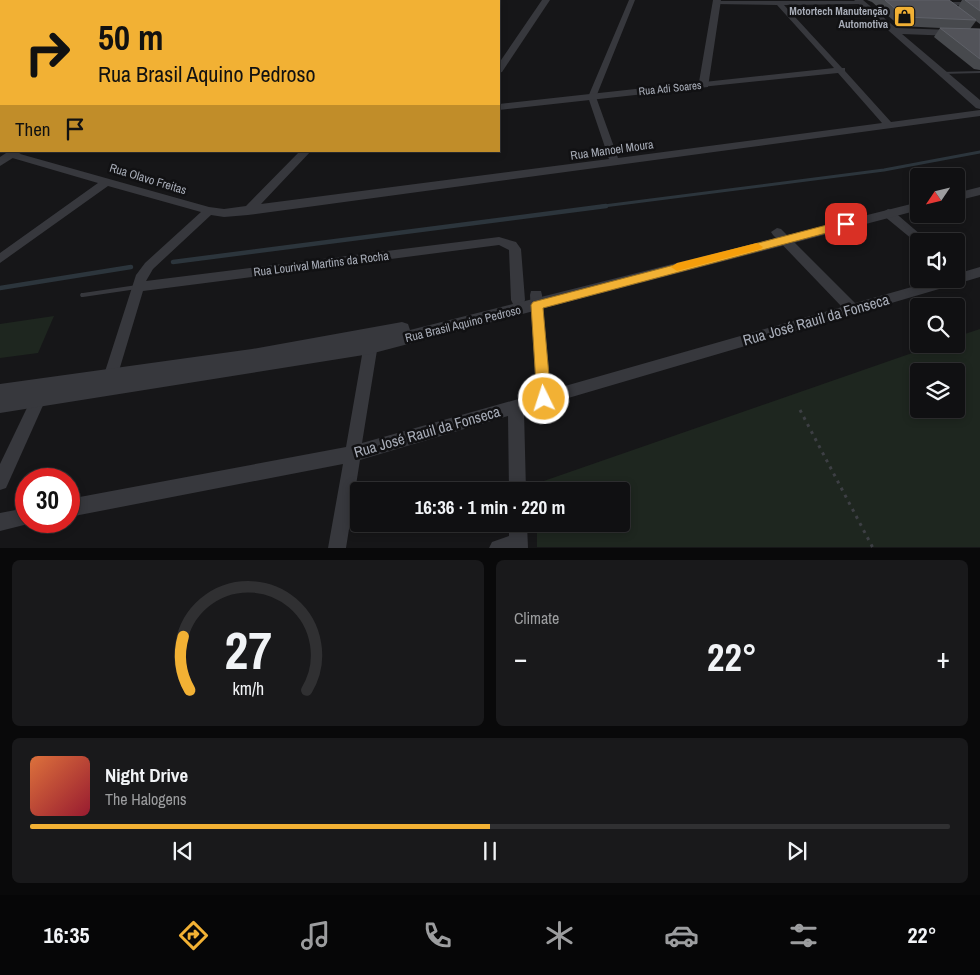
<!DOCTYPE html>
<meta charset="utf-8">
<style>
body{margin:0;font-family:"Archivo Narrow",sans-serif;background:#19191b;color:#f1f3f6;height:100vh;display:flex;flex-direction:column;font-size:19px;white-space:nowrap}
*{box-sizing:border-box;margin:0}
p{font-size:16px;color:#9c9d9f}
.icon{flex:none;width:28px;height:28px;fill:none;stroke:currentColor;stroke-width:2;stroke-linecap:round;stroke-linejoin:round}
.map{position:relative;height:548px;overflow:hidden}
.panel{display:flex;flex-direction:column;gap:12px;padding:12px;background:#09090a;flex:1}
.panel>*{flex:none}
.guide{position:absolute;left:0px;top:0px;width:500px;height:152px;box-shadow:0 2px 8px #0003,0 0 0 1px #303032;background:#f2b134;color:#111;overflow:hidden}
.needle{width:32px;rotate:235deg}
.controls{position:absolute;left:910px;top:168px;display:grid;gap:10px}
.controls a{display:grid;place-items:center;width:55px;height:55px;border-radius:5px;background:#101012;box-shadow:0 2px 8px #0003,0 0 0 1px #303032;font-size:25px}
.speed{position:absolute;left:15px;top:468px;display:flex;gap:10px;font-size:25px;font-weight:700;text-align:center}
.speed>*{display:grid;place-content:center;width:65px;height:65px;border-radius:50%;background:#101012;box-shadow:0 2px 8px #0003,0 0 0 1px #303032;line-height:1}
.speed .limit{border:8px solid #d22;background:#fff;color:#111}
.pin{position:absolute;display:grid;place-items:center;width:42px;height:42px;color:#fff;margin:-21px;border-radius:10px;box-shadow:0 2px 8px #0006}
.me{position:absolute;width:55px;margin:-28px;rotate:356deg;stroke-linejoin:round;filter:drop-shadow(0 0 4px #0008)}
.turn{display:flex;align-items:center;gap:18px;height:105px;padding:0 15px;font-size:22px}
.turn .icon{width:65px;height:65px;stroke-width:2.5}
.turn b{display:block;font-size:35px;line-height:42px}
.then{display:flex;align-items:center;height:48px;padding:0 15px;background:#0003;gap:10px;font-size:19px}
.big{font-size:38px;font-weight:700;line-height:1.1}
.panel .widget{flex:1;display:flex;flex-direction:column;justify-content:center;gap:8px;min-width:0;padding:0 18px;border-radius:8px;background:#19191b}
.panel .dial{align-items:center;gap:0}
.dial svg{height:130px;overflow:visible;fill:none;stroke:#303032;stroke-width:7;stroke-linecap:round;text-anchor:middle}
.dial text{fill:#f1f3f6;stroke:none}
.song{display:flex;align-items:center;gap:15px}
.cover{width:60px;height:60px;border-radius:8px;background:linear-gradient(135deg,hsl(20 70% 55%),hsl(350 70% 35%))}
.played{height:5px;border-radius:2px;background:linear-gradient(90deg,#f2b134 50%,#303032 50%)}
.keys{display:flex;justify-content:space-around;direction:ltr}
.heat{display:flex;justify-content:space-between;align-items:center;font-size:28px;direction:ltr}
.panel .tiles{flex:1;display:grid;gap:12px;grid-template-columns:1fr 1fr}
.widget:last-child{grid-column:span 2}
.trip{position:absolute;left:350px;top:482px;width:280px;height:50px;border-radius:5px;background:#101012;box-shadow:0 2px 8px #0003,0 0 0 1px #303032;font-weight:700;line-height:50px;text-align:center}
.menu{display:flex;height:80px;justify-content:space-around;align-items:center;background:#060607;color:#9c9d9f}
.menu .icon{width:35px;height:35px}
.menu .on{color:#f2b134}
.menu b{font-size:22px;color:#f1f3f6}
.map>svg:first-child{display:block}
.green{fill:#1e261f;fill-rule:evenodd}
.lines{fill:none;stroke-linecap:round;stroke-linejoin:round}
.stream-far1{stroke:#2c353c;stroke-width:3}
.stream{stroke:#2c353c;stroke-width:4.5}
.path{stroke:#3d3f44;stroke-width:3;stroke-dasharray:3 5;stroke-linecap:butt}
.service{fill:#37383d;fill-rule:evenodd}
.minor{fill:#37383d;fill-rule:evenodd}
.tertiary{fill:#37383d;fill-rule:evenodd}
.wall{fill:#47494d}
.building{fill:#525359;stroke:#5f6168}
.route{fill:#f2b134;stroke:#9d7322}
.slow{fill:#f59e0b}
.labels{text-anchor:middle;stroke-width:5;stroke-linejoin:round;paint-order:stroke}
.far-poi-label{font-size:11px;font-weight:bold;fill:#a8adb8;stroke:#111113;text-anchor:end}
.far-street-label{font-size:11px;fill:#a8adb8;stroke:#111113}
.street-label{font-size:12px;fill:#a8adb8;stroke:#111113}
.near-street-label{font-size:15px;fill:#a8adb8;stroke:#111113}
</style>
<div class="map">
<svg width="980" height="548" viewBox="0 0 980 548">
<rect width="100%" height="100%" fill="#161618"/>
<g class="green">
<polygon points="54,316 38,353 0,358 0,324"/>
<path d="M980,329V547H537V524H621V491H538V483L938,344H956V337ZM919,371H956V409H919Z"/>
</g>
<g class="lines">
<polyline class="stream-far1" points="596,207 884,170 980,152"/>
<g class="stream">
<polyline points="173,262 606,206"/>
<polyline points="0,288 131,267"/>
</g>
<polyline class="path" points="800,410 873,548"/>
<g class="service">
<polygon points="980,71 980,73 941,74 939,73 941,72"/>
<polygon points="137,285 139,285 140,287 139,289 137,289 83,297 81,297 80,295 81,293 83,293"/>
</g>
<g class="minor">
<polygon points="109,0 122,0 122,1 110,1"/>
<polygon points="407,0 422,0 422,1 408,1"/>
<polygon points="629,0 635,0 596,97 618,158 882,123 838,73 701,87 701,83 704,82 834,68 777,5 714,4 713,3 716,1 862,1 862,3 860,4 784,5 842,68 845,68 845,71 891,122 980,110 980,116 248,215 224,217 211,215 153,269 146,281 499,237 516,242 521,249 525,300 523,304 513,304 511,300 509,250 499,245 143,291 115,384 113,389 108,391 103,389 101,384 136,275 145,263 201,212 108,186 0,263 0,253 98,183 9,157 9,153 13,152 209,207 224,209 246,206 300,151 311,151 261,204 609,159 588,97"/>
<polygon points="945,2 980,2 980,6 943,5 942,4"/>
<rect x="0" y="113" width="1" height="6"/>
<polygon points="888,209 892,210 928,241 919,241 918,244 884,216 882,213"/>
<polygon points="777,228 781,229 855,303 940,279 956,279 956,274 980,267 980,277 524,411 526,491 509,491 508,416 360,460 346,548 328,548 343,464 69,517 69,499 346,447 365,338 367,334 372,332 377,334 379,338 362,443 536,394 530,295 531,291 541,291 542,295 551,390 842,307 773,235 771,232"/>
<polygon points="42,385 47,387 49,392 6,488 0,490 0,464 37,387"/>
<polygon points="26,508 26,521 33,521 32,523 0,531 0,513"/>
<polygon points="509,524 527,524 528,548 489,548 492,542 509,536"/>
</g>
<g class="tertiary">
<polygon points="542,0 550,0 502,72 499,73 499,63"/>
<polygon points="713,0 721,0 708,87 499,110 499,104 699,82"/>
<polygon points="854,0 863,0 896,28 980,31 980,37 902,34 980,100 980,109 976,108"/>
<polygon points="9,151 24,151 0,166 0,157"/>
<polygon points="980,187 980,195 956,201 956,193"/>
<polygon points="919,202 919,210 370,354 0,413 0,384 252,349 402,322 408,324 410,330"/>
</g>
</g>
<polygon class="wall" points="867,0 949,0 958,7 962,0 980,0 980,24 976,21 970,29 980,29 980,70 974,69 934,37 940,28 961,29 900,26 872,2"/>
<g class="building">
<polygon points="885,0 949,0 976,20 905,17"/>
<polygon points="965,0 980,0 980,11"/>
<polygon points="940,28 980,29 980,59"/>
</g>
<polygon class="route" points="846,220 849,221 851,224 849,227 543,308 551,399 549,404 544,405 539,404 537,399 531,305 533,302"/>
<polygon class="slow" points="757,243 763,247 761,249 677,271 671,267 677,263"/>
<defs>
<symbol id="shop-square" viewBox="-11 -11 22 22"><rect x="-9" y="-9" width="18" height="18" rx="4" fill="#f2b134" stroke="#111113"/><path d="M-5-2.5h2.3a2.7 3.5 0 0 1 5.4 0H5L5.5 6h-11ZM-1.5-2.5h3a1.5 2.3 0 0 0-3 0Z" fill="#111"/></symbol>
</defs>
<g fill-rule="evenodd">
<use href="#shop-square" x="892" y="4" width="25" height="25"/>
</g>
<g class="labels">
<g class="far-poi-label">
<text x="888" y="15">Motortech Manutenção<tspan x="888" dy="13">Automotiva</tspan></text>
</g>
<g class="far-street-label">
<text transform="translate(670 88) rotate(-6)" y="4">Rua Adi Soares</text>
</g>
<g class="street-label">
<text transform="translate(612 150) rotate(-8)" y="4">Rua Manoel Moura</text>
<text transform="translate(148 179) rotate(17)" y="4">Rua Olavo Freitas</text>
<text transform="translate(321 264) rotate(-7)" y="4">Rua Lourival Martins da Rocha</text>
<text transform="translate(463 324) rotate(-14)" y="4">Rua Brasil Aquino Pedroso</text>
</g>
<g class="near-street-label">
<text transform="translate(816 320) rotate(-16)" y="5">Rua José Rauil da Fonseca</text>
<text transform="translate(427 432) rotate(-16)" y="5">Rua José Rauil da Fonseca</text>
</g>
</g>
</svg>
<div class="controls">
<a><svg class="needle" viewBox="-14 -14 28 28"><path d="M0-13l5 13h-10z" fill="#e53935"/><path d="M0 13l5-13h-10z" fill="#9c9d9f"/></svg></a>
<a><svg class="icon" aria-label="sound" viewBox="0 0 24 24"><path d="M4 9h4l5-4v14l-5-4H4zM17 9q2 3 0 6"/></svg></a>
<a><svg class="icon" aria-label="search" viewBox="0 0 24 24"><circle cx="10" cy="10" r="6"/><path d="M15 15l6 6"/></svg></a>
<a><svg class="icon" aria-label="layers" viewBox="0 0 24 24"><path d="M12 4l9 5-9 5-9-5zM3 14l9 5 9-5"/></svg></a>
</div>
<div class="speed"><div class="limit">30</div></div>
<div class="pin" style="left:846px;top:224px;background:#d93025"><svg class="icon" aria-label="arrive" viewBox="0 0 24 24"><path d="M6 21V4h12l-3 4 3 4H6"/></svg></div>
<svg class="me" style="left:544px;top:399px" viewBox="-20 -20 40 40"><circle r="17" fill="#f2b134" stroke="#fff" stroke-width="3"/><path d="M0-11L8 9 0 5-8 9z" fill="#fff"/></svg>
<div class="trip">16:36 · 1 min · 220 m</div>
<div class="guide">
<div class="turn"><svg class="icon" aria-label="right" viewBox="0 0 24 24"><path d="M7 20v-9h11M14 6l5 5-5 5"/></svg><div><b>50 m</b>Rua Brasil Aquino Pedroso</div></div>
<div class="then">Then<svg class="icon" aria-label="arrive" viewBox="0 0 24 24"><path d="M6 21V4h12l-3 4 3 4H6"/></svg></div>
</div>
</div>
<section class="panel">
<div class="tiles">
<div class="widget dial"><svg viewBox="0 0 100 80">
<path d="M14 69A42 42 0 1 1 86 69"/>
<path d="M14 69A42 42 0 0 1 10 36" stroke="#f2b134"/>
<text x="50" y="56" font-size="32" font-weight="700">27</text>
<text x="50" y="72" font-size="11">km/h</text>
</svg></div>
<div class="widget"><p>Climate</p>
<div class="heat"><a>−</a><b class="big">22°</b><a>+</a></div>
</div>
<div class="widget">
<div class="song"><i class="cover"></i><div><b>Night Drive</b><p>The Halogens</p></div></div>
<div class="played"></div>
<div class="keys"><svg class="icon" aria-label="previous" viewBox="0 0 24 24"><path d="M18 5L8 12l10 7zM5 5v14"/></svg><svg class="icon" aria-label="pause" viewBox="0 0 24 24"><path d="M8 5v14M16 5v14"/></svg><svg class="icon" aria-label="next" viewBox="0 0 24 24"><path d="M6 5l10 7-10 7zM19 5v14"/></svg></div>
</div>
</div>
</section>
<nav class="menu">
<b>16:35</b>
<svg class="icon on" aria-label="directions" viewBox="0 0 24 24"><path d="M12 3l9 9-9 9-9-9zM9 14v-3h6M13 9l2 2-2 2"/></svg>
<svg class="icon" aria-label="music" viewBox="0 0 24 24"><path d="M9 18V5l10-2v13"/><circle cx="6" cy="18" r="3"/><circle cx="16" cy="16" r="3"/></svg>
<svg class="icon" aria-label="phone" viewBox="0 0 24 24"><path d="M5 4h4l2 5-3 2q2 4 5 5l2-3 5 2v4C11 20 4 13 5 4z"/></svg>
<svg class="icon" aria-label="climate" viewBox="0 0 24 24"><path d="M12 3v18M4 7l16 10M4 17L20 7"/></svg>
<svg class="icon" aria-label="car" viewBox="0 0 24 24"><path d="M5 17H2v-5l4-1 3-4h7l3 4 3 1v5h-3M9 17h6M6 11h13"/><circle cx="7" cy="17" r="2"/><circle cx="17" cy="17" r="2"/></svg>
<svg class="icon" aria-label="filters" viewBox="0 0 24 24"><path d="M4 7h16M4 17h16"/><circle cx="9" cy="7" r="2"/><circle cx="15" cy="17" r="2"/></svg>
<b>22°</b>
</nav>
